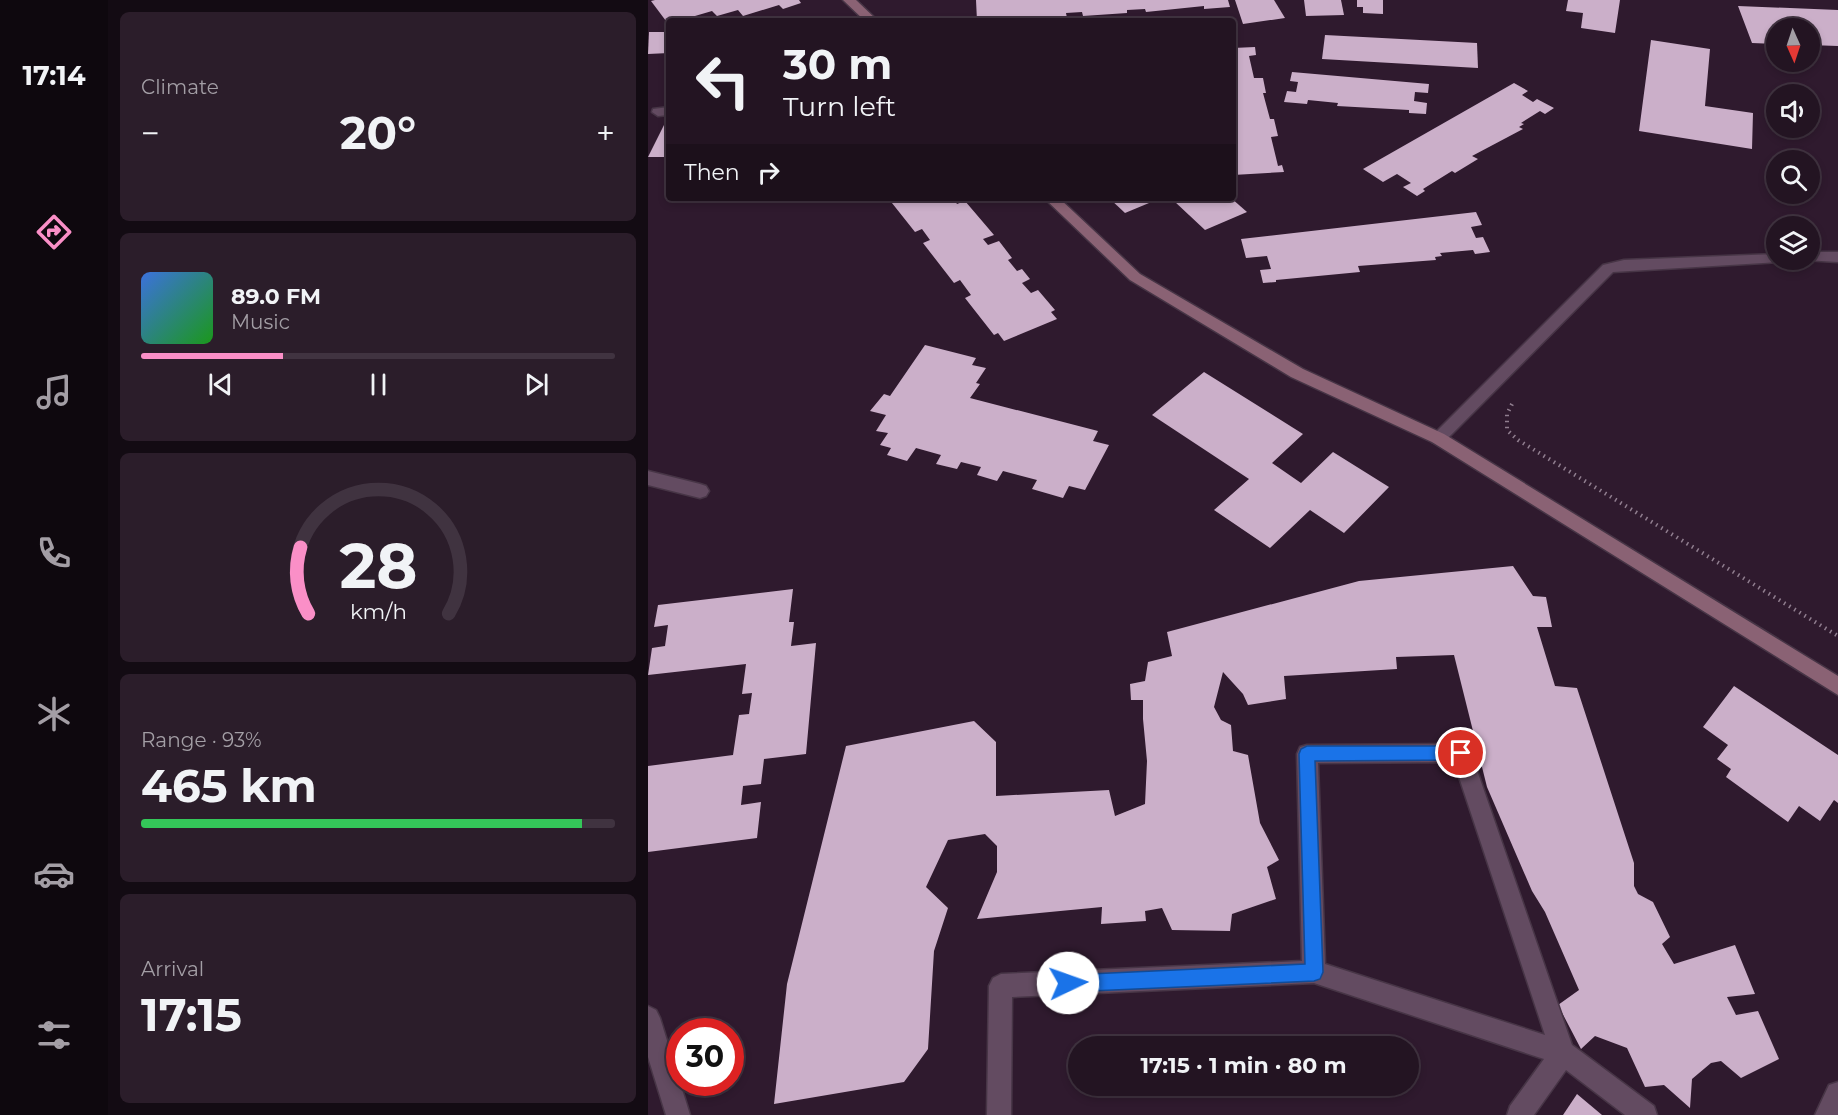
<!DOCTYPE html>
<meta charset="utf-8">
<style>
body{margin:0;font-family:Montserrat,sans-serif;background:#2b1d2a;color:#f1f3f6;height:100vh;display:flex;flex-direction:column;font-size:22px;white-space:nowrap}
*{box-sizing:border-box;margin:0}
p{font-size:20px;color:#a39ea5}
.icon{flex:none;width:33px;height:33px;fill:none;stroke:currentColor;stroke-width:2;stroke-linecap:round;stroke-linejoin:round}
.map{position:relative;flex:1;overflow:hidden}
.drawer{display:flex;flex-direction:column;gap:12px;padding:12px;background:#130b13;width:540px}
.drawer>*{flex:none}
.guide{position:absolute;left:18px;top:18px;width:570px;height:183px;border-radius:6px;box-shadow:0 3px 9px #0003,0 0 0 2px #403340;background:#231422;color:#f1f3f6;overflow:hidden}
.needle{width:39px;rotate:177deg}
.buttons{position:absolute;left:1118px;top:18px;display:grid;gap:12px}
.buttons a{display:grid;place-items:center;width:54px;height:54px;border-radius:50%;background:#231422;box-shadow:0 3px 9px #0003,0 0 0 2px #403340;font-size:30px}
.speed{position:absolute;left:18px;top:1018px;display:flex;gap:12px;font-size:30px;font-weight:700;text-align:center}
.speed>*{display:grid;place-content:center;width:78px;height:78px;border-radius:50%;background:#231422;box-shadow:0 3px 9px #0003,0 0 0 2px #403340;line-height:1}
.speed .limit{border:9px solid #d22;background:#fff;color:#111}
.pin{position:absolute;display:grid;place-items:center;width:51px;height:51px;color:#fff;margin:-26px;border:3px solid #fff;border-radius:50%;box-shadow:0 2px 6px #0007}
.me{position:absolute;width:66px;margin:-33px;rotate:87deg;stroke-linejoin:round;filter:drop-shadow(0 0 4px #0008)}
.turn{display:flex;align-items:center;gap:21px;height:126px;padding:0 18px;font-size:27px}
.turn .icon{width:78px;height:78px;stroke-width:2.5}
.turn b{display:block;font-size:42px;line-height:51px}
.then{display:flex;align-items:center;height:57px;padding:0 18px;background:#0003;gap:12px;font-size:22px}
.big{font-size:45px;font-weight:700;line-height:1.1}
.drawer .widget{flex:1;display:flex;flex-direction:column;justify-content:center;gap:9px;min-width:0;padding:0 21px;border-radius:9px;background:#2b1d2a}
.drawer .dial{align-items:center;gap:0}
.dial svg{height:156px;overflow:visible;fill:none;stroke:#403340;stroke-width:7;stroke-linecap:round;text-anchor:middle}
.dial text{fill:#f1f3f6;stroke:none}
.song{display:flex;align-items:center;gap:18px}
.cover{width:72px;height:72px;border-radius:9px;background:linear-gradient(135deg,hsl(220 70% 55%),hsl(120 70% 35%))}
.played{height:6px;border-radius:3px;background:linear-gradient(90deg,#fa8fc7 30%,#403340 30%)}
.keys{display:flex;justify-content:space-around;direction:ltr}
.heat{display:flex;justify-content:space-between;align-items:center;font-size:33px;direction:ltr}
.charge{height:9px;border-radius:4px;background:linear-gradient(90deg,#34c759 93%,#403340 0)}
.trip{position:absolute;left:420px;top:1036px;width:351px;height:60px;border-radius:30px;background:#231422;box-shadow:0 3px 9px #0003,0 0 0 2px #403340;font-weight:700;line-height:60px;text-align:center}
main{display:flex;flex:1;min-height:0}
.dock{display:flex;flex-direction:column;width:108px;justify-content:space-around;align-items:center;background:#0e080e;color:#a39ea5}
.dock .icon{width:42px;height:42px}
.dock .current{color:#fa8fc7}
.dock b{font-size:27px;color:#f1f3f6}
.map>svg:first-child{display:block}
.building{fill:#cbafc9}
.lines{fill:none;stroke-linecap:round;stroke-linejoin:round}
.street-casing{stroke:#473546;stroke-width:3}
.secondary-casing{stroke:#473546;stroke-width:3}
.path{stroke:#907e8f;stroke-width:4;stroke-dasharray:1.5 4.5;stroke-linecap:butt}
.street{fill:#634b61;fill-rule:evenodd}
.secondary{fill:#8a6274;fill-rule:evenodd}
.route{fill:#1a73e8;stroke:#114b97;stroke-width:1.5}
</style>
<main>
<nav class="dock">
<b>17:14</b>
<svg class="icon current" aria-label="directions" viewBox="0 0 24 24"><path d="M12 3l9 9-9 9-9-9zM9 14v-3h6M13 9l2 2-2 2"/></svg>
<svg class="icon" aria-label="music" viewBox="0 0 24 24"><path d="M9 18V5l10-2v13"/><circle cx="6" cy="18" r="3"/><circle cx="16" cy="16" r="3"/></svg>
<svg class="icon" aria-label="phone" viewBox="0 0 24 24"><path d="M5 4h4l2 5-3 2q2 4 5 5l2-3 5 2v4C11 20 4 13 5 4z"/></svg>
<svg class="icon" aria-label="climate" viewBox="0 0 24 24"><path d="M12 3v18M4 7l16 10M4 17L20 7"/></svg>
<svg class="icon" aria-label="car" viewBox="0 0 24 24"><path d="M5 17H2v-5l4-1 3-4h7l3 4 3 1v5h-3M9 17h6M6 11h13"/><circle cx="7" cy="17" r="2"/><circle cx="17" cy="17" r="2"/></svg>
<svg class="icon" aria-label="filters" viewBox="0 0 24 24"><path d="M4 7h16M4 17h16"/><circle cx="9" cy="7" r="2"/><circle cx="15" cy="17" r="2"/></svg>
</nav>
<section class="drawer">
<div class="widget"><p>Climate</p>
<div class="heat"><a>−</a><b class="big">20°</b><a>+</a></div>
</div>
<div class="widget">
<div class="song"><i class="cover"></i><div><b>89.0 FM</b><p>Music</p></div></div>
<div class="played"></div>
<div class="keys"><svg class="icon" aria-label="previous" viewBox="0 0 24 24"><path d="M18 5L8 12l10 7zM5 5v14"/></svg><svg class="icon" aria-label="pause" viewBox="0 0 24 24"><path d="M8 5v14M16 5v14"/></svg><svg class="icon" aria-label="next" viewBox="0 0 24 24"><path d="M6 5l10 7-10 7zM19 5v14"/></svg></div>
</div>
<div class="widget dial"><svg viewBox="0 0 100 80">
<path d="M14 69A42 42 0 1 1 86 69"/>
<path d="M14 69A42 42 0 0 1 10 35" stroke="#fa8fc7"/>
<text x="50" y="56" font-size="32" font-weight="700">28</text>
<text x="50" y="72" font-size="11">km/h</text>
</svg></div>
<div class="widget"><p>Range · 93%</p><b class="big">465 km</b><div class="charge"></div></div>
<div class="widget"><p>Arrival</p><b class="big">17:15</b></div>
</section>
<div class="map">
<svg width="1190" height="1115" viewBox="0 0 1190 1115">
<rect width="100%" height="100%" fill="#2f1a2e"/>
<g class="building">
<polygon points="7,0 151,0 153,3 135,9 131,5 95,16 90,10 69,16 64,11 30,21 21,21 21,25 3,1"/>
<polygon points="328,0 580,0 582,7 556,9 556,6 498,12 497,9 479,10 479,13 435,16 434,12 418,13 419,18 374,21 373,18 355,19 355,21 329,21"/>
<polygon points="587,0 626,0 637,18 595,24"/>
<polygon points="656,0 693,0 696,15 658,16"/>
<polygon points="709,0 735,0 735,14 715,13 715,7 709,7"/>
<polygon points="920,0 972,0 967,33 933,28 935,13 918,11"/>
<polygon points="1090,6 1190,10 1190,46 1161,45 1161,28 1128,28 1128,44 1104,43"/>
<polygon points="1,32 21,32 21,53 0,54"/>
<polygon points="677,35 829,43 830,68 674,59"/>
<polygon points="1003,40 1062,49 1057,106 1105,113 1104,149 991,131"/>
<polygon points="607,47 608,55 601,56 606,78 615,78 618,93 615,93 622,119 626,119 630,136 623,137 630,166 634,165 636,172 585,175 585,48"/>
<polygon points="644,72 781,84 780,93 767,92 766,101 779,103 778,114 761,113 761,110 689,106 690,103 660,100 659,104 636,102 639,91 648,92 650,82 642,81"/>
<polygon points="866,83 880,91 874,95 885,102 889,99 906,108 897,114 892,111 873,123 876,124 871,127 875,129 824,156 830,159 807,173 804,171 775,189 777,191 769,196 755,187 763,183 749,174 735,182 715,169"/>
<polygon points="17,123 21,123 21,157 0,157"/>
<polygon points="240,198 305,198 309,204 317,201 346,235 335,239 340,245 351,241 364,258 360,260 369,271 374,269 382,279 374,283 383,293 390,290 407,310 403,312 409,319 356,341 350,333 346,335 317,298 323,295 312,280 306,283 275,243 282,240 274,229 267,232"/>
<polygon points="461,198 513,198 477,213"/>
<polygon points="532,198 583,198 599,212 557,230 526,201"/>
<polygon points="828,212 834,225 823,227 828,238 835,237 842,252 827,254 825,250 792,253 794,256 787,257 788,260 710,266 712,272 628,280 628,282 615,283 612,270 623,269 619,256 598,258 593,239"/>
<polygon points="277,345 328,358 324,365 338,368 328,383 332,384 322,398 450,431 445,441 461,445 437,490 421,486 415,498 384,489 389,480 355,471 349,481 329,475 333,467 313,462 309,469 288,464 293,455 268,448 259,461 239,455 243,448 232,445 240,433 228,431 238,415 222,411 236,394 242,396"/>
<polygon points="556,372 655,434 624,463 653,483 685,452 741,487 696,533 662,510 622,548 566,510 601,479 504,415"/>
<polygon points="865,566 885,596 898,597 904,627 889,627 907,686 929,688 986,863 986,886 990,894 1005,902 1022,937 1014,944 1026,964 1087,945 1107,994 1079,997 1088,1015 1110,1011 1131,1059 1093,1078 1073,1061 1063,1063 1044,1079 1042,1108 1016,1085 997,1087 979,1048 947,1036 933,1049 910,1005 931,990 897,912 884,891 839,787 806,655 748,657 749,669 636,676 638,699 600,705 595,694 575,672 566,707 573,720 583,725 585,751 600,755 612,823 631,860 619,867 628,899 584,914 582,931 524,930 514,908 497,911 498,921 453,924 454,907 329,919 349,872 349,846 337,834 300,840 278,887 300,908 286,951 280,1049 256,1082 126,1104 139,984 198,746 326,721 348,742 348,796 461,790 467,816 497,804 499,761 495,719 495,700 483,700 482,684 497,681 500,662 524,656 519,632 711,581"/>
<polygon points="145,589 141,622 146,622 143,646 168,643 158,754 116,759 113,784 95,786 93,805 113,802 109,838 0,852 0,766 85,755 91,715 101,714 104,693 94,694 98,664 0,675 4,648 17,646 20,625 6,627 10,605"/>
<polygon points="1086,686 1190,755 1190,803 1186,800 1172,821 1151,806 1140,822 1078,777 1083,769 1069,759 1080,745 1055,727"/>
<polygon points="929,1094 954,1115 915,1115"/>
</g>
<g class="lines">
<defs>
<g id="street">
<polygon points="21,107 21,115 10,116 4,112 5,109"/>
<polygon points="1161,252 1190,252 1190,262 1156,260 1161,260"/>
<polygon points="1128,254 1128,260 1135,260 1133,262 965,272 796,442 790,444 784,442 782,438 955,265 976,260"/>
<polygon points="0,471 52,484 58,486 61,491 58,496 52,498 0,485"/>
<path d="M813,744L820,746L823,753L924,1045L1006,1106L1009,1115H977L918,1070L886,1115H859L862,1106L896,1059L666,983L364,997L363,1115H339L341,986L345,978L353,974L654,961L649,754L652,747L659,745ZM806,762L897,1035L677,964L670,763Z"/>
<polygon points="0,1006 8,1010 12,1018 42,1115 18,1115 0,1057"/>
<polygon points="1190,1082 1190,1115 1167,1115 1181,1085"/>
</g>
<g id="secondary">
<polygon points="195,0 208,0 230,21 217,21"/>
<polygon points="396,198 411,198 492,274 655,369 796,434 1190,676 1190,695 784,442 643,377 482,280"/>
</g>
</defs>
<use href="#street" class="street-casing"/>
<use href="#secondary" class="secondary-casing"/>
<polyline class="path" points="864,404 859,414 859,430 870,440 1190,636"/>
<use href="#street" class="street"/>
<use href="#secondary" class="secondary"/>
</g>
<polygon class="route" points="659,746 813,746 818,748 820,753 818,758 813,760 667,761 675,972 672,979 666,981 420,992 414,989 412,983 414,977 420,975 657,964 651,754 653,749"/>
</svg>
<div class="buttons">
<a><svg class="needle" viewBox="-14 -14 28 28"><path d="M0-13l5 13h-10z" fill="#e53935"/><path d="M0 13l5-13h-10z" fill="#a39ea5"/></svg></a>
<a><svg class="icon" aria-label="sound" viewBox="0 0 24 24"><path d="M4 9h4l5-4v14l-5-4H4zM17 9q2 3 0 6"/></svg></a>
<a><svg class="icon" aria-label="search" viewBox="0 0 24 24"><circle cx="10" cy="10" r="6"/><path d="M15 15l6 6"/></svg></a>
<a><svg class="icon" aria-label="layers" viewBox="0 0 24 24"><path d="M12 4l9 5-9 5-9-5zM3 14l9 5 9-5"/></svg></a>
</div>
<div class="speed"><div class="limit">30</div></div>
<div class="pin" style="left:813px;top:753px;background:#d93025"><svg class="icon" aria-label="arrive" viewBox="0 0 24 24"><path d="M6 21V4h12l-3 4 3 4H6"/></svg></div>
<svg class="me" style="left:420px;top:983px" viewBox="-20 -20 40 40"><circle r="19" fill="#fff"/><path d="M0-13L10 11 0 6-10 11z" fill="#1a73e8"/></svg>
<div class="trip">17:15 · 1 min · 80 m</div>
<div class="guide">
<div class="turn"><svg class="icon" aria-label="left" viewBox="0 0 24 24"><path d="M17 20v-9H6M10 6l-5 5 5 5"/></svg><div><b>30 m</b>Turn left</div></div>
<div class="then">Then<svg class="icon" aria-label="right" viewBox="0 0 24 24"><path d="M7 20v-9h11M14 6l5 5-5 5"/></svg></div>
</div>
</div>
</main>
